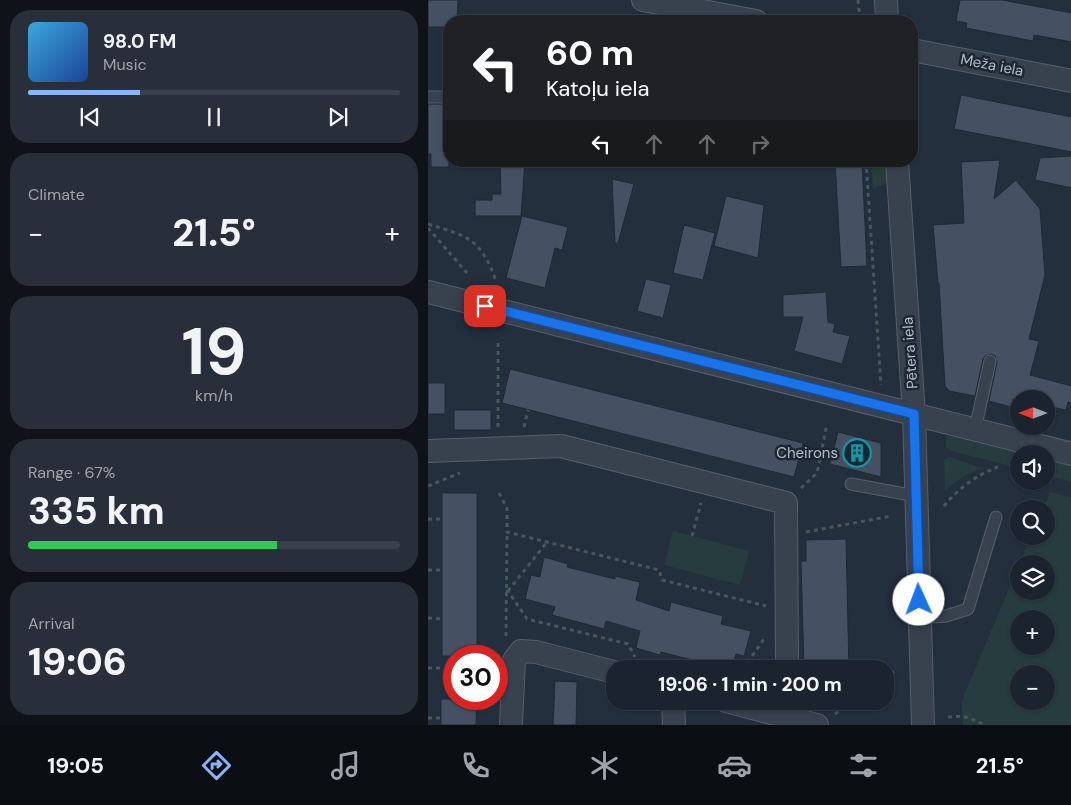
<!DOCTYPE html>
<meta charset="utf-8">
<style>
body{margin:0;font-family:"DM Sans",sans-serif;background:#282f3a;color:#f1f3f6;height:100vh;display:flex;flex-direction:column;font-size:19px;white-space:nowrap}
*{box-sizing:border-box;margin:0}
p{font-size:16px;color:#a0a4aa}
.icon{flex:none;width:28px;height:28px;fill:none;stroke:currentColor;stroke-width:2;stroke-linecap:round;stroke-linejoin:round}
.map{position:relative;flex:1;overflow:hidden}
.drawer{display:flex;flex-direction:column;gap:10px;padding:10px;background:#0f1319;width:428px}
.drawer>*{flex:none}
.guide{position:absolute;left:15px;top:15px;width:475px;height:152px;border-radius:20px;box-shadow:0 1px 4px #0004,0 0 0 1px #39404a;background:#202124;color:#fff;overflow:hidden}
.needle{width:32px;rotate:270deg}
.buttons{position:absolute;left:582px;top:390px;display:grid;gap:10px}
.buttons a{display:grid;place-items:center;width:45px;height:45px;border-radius:50%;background:#1b232e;box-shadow:0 1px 4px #0004,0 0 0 1px #39404a;font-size:25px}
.speed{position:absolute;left:15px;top:645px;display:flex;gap:10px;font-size:25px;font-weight:700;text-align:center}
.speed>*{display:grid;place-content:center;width:65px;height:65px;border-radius:50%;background:#1b232e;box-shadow:0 1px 4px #0004,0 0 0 1px #39404a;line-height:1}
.speed .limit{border:8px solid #d22;background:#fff;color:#111}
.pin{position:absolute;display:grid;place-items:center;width:42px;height:42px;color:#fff;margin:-21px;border-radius:10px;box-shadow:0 2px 8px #0006}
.me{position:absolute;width:55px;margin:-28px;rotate:358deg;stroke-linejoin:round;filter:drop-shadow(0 0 4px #0008)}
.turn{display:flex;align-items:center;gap:18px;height:105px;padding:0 20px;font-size:22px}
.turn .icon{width:65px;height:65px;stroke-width:2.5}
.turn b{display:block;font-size:35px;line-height:42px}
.lanes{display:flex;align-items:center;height:48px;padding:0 20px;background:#0003;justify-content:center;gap:25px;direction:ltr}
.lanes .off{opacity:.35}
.big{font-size:38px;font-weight:800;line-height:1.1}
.drawer .tile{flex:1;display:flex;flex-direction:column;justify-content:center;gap:8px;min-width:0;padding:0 18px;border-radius:20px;background:#282f3a}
.drawer .dial{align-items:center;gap:0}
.dial b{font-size:65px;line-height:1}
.song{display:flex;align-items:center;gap:15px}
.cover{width:60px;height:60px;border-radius:8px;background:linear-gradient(135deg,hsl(200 70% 55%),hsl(220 70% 35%))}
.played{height:5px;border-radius:2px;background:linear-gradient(90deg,#8ab4f8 30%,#39404a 30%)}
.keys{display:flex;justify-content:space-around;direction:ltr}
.heat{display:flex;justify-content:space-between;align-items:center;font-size:28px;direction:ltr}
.charge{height:8px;border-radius:4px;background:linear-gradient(90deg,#34c759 67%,#39404a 0)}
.trip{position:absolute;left:178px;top:660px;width:288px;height:50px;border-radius:20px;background:#1b232e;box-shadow:0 1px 4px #0004,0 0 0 1px #39404a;font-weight:800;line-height:50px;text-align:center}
.dock{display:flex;height:80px;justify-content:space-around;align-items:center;background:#0b0e12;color:#a0a4aa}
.dock .icon{width:35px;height:35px}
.dock .current{color:#8ab4f8}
.dock b{font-size:22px;color:#f1f3f6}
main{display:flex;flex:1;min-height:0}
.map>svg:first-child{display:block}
.green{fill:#263c3f;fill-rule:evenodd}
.building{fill:#455162;stroke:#1f2835}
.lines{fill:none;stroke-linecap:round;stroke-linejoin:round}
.service-casing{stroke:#565f6c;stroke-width:13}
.minor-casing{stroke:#565f6c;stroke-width:24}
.path{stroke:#44595c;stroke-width:3;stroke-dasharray:4 4;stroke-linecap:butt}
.service{stroke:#38414e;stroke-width:11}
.minor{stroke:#38414e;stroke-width:22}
.route-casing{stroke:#114b97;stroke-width:12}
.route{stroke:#1a73e8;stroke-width:9}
.labels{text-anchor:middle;stroke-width:5;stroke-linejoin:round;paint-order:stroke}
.street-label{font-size:15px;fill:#b4bcc9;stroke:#1d2633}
.poi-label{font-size:15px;fill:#b4bcc9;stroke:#1d2633;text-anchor:end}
</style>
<main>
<section class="drawer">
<div class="tile">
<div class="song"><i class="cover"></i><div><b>98.0 FM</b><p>Music</p></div></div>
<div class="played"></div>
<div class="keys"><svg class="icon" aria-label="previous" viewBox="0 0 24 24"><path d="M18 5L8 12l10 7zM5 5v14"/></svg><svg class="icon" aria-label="pause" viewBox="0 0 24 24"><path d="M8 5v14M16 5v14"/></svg><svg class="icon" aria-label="next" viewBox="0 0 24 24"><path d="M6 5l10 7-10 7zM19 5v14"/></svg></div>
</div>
<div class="tile"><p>Climate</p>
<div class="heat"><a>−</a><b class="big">21.5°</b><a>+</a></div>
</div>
<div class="tile dial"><b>19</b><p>km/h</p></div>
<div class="tile"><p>Range · 67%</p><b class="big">335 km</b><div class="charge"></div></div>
<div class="tile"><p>Arrival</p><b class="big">19:06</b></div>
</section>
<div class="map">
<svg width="644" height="725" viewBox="0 0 644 725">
<rect width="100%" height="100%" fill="#242f3e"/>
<g class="green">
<polygon points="443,161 459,161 460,180 455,185 445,188"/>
<polygon points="518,435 595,454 591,454 591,468 523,451 518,447"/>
<path d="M522,457L556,469C541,471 528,481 517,491L516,459Z"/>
<polygon points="619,460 643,466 643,482 619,475"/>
<path d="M622,492L643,497V725H535L534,700L591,565V591H619V564H592L603,536H619V509H615ZM591,619H619V646H591ZM591,674H619V701H591Z"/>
<polygon points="245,531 321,551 312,585 236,565"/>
</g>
<g class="building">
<polygon points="0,0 30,0 29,21 21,21 21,27 0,27"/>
<polygon points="532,0 574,0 644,13 644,42 606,35 605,41 538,28 539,23 528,21"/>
<polygon points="533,95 644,117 644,152 526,129"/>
<polygon points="0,104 21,104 21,167 3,167 3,154 0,154"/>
<polygon points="644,156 644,188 607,180 612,158"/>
<polygon points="572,160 566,199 588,180 612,209 617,275 601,339 611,341 602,375 644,386 644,403 640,402 638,410 619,406 619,399 585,399 583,407 561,401 569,362 567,356 563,354 557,356 555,359 547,396 521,391 517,386 511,283 510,283 505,225 536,223 533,162"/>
<polygon points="72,161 97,161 93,216 47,216 47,200 64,200 64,194 73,194"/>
<polygon points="407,161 434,161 439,266 413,267"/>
<polygon points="184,179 206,184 190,243 187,243"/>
<polygon points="298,196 336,205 330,258 286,246"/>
<polygon points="94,216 140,227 134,250 127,248 117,288 78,278"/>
<polygon points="256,225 287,233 275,280 245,273"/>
<polygon points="218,279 243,285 235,318 209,311"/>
<polygon points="398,292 400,322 407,324 405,332 422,336 414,364 366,351 375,317 355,317 355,295"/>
<polygon points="82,369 375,443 366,477 74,403"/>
<rect x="0" y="383" width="17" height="31"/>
<rect x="26" y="410" width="37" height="20"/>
<polygon points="410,432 453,443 453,477 402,464"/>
<rect x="14" y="493" width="35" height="163"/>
<polygon points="418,539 421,669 376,669 373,561 378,561 378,540"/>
<polygon points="116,557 140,564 139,567 187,579 187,576 212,582 208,600 241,611 243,602 295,616 293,624 323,631 316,656 308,654 304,669 279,669 280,664 233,652 232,655 208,648 212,631 178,621 176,629 124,615 127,607 97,599 103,575 112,577"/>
<polygon points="127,681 149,682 148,725 125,725"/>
<polygon points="13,699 49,699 48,725 13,725"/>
</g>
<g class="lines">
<defs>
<g id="service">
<polyline points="0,97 21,97"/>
<polyline points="547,430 562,361"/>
<polyline points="423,484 488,496"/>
<polyline points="491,618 518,616 540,609 568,517"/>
</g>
<g id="minor">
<polyline points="215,0 328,21"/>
<polyline points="458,0 459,21"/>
<polyline points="484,50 644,81"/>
<polyline points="469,161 486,414 495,725"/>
<polyline points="0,292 644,454"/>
<polyline points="0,451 133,446 358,503 359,669"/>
<polyline points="245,701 246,725"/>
<polyline points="298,701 389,725"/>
<polyline points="83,725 86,660 93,651 108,652 186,672"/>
</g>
</defs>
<use href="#service" class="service-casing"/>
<use href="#minor" class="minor-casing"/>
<g class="path">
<polyline points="430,0 432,21"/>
<polyline points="438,161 453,385"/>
<path d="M0,224C40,236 53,239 68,281"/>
<polyline points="0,228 39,273"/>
<polyline points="70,427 70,342"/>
<polyline points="96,427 100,410"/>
<polyline points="0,486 32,473"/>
<polyline points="373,488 389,473 399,424"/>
<polyline points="71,493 79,508 79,532 231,570 234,580 338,606"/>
<path d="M516,506C530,489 548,475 570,467"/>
<polyline points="0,519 14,519"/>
<polyline points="378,532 463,516"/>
<polyline points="264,536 273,503"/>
<polyline points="0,570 14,570"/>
<polyline points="78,591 80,591 99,619 200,644 207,657"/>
<polyline points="80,591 119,542"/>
<polyline points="0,618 14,619"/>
<polyline points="78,636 79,532"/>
<polyline points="0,668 14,668"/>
<polyline points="315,669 336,639"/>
<polyline points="456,678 468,670"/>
<polyline points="407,714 424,701"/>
<polyline points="520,717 535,716 558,725"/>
<polyline points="0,718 13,718"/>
</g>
<use href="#service" class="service"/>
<use href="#minor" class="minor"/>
</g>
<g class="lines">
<defs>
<polyline id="route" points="57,306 486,414 491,600"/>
</defs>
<use href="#route" class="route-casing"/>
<use href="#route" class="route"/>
</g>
<defs>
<symbol id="building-ring" viewBox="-11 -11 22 22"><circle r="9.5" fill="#1d2633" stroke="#0f9aa8" stroke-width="1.5"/><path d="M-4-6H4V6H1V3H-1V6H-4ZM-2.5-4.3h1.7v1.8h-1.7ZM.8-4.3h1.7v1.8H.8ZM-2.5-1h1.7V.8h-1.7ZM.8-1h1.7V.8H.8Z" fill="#0f9aa8"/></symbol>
</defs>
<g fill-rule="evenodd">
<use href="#building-ring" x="413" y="437" width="32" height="32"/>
</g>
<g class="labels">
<g class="street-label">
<text transform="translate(564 65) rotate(11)" y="5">Meža iela</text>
<text transform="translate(482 353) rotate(-94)" y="5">Pētera iela</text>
</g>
<g class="poi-label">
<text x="410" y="458">Cheirons</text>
</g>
</g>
</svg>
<div class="buttons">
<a><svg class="needle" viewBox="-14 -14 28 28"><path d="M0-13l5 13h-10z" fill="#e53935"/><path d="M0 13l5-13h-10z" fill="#a0a4aa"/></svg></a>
<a><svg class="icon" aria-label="sound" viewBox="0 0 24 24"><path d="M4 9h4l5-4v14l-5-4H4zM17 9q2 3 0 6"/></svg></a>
<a><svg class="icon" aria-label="search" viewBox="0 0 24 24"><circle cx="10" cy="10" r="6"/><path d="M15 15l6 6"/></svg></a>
<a><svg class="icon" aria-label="layers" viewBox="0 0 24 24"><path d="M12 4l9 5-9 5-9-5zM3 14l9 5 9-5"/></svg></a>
<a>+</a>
<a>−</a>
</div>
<div class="speed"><div class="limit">30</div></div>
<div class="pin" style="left:57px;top:306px;background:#d93025"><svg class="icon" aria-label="arrive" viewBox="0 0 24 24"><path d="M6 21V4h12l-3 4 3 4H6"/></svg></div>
<svg class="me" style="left:491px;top:600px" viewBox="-20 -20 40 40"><circle r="19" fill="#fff"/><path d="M0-13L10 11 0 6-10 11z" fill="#1a73e8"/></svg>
<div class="trip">19:06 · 1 min · 200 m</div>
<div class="guide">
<div class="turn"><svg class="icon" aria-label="left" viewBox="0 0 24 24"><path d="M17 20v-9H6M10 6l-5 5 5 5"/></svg><div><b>60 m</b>Katoļu iela</div></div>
<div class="lanes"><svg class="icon" aria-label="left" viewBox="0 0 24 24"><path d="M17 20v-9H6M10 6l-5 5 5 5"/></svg><svg class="icon off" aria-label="ahead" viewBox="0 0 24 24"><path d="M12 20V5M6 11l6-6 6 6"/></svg><svg class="icon off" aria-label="ahead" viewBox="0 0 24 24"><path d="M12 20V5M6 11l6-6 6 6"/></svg><svg class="icon off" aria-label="right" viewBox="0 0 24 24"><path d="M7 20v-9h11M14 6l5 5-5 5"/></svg></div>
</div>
</div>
</main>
<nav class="dock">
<b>19:05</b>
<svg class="icon current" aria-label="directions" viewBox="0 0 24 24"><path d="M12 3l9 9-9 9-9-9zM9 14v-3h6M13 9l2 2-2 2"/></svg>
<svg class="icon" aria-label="music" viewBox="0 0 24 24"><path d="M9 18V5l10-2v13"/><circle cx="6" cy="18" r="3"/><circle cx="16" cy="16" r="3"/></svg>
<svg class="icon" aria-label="phone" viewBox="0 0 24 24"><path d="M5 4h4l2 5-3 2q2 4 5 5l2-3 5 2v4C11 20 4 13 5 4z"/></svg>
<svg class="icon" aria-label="climate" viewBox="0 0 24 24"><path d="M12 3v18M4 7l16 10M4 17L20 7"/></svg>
<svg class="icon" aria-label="car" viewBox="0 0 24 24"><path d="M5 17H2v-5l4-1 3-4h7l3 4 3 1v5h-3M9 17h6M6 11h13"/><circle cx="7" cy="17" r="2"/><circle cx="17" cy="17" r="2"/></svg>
<svg class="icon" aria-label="filters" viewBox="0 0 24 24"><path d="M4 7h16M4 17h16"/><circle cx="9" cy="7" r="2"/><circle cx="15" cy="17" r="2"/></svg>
<b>21.5°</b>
</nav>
